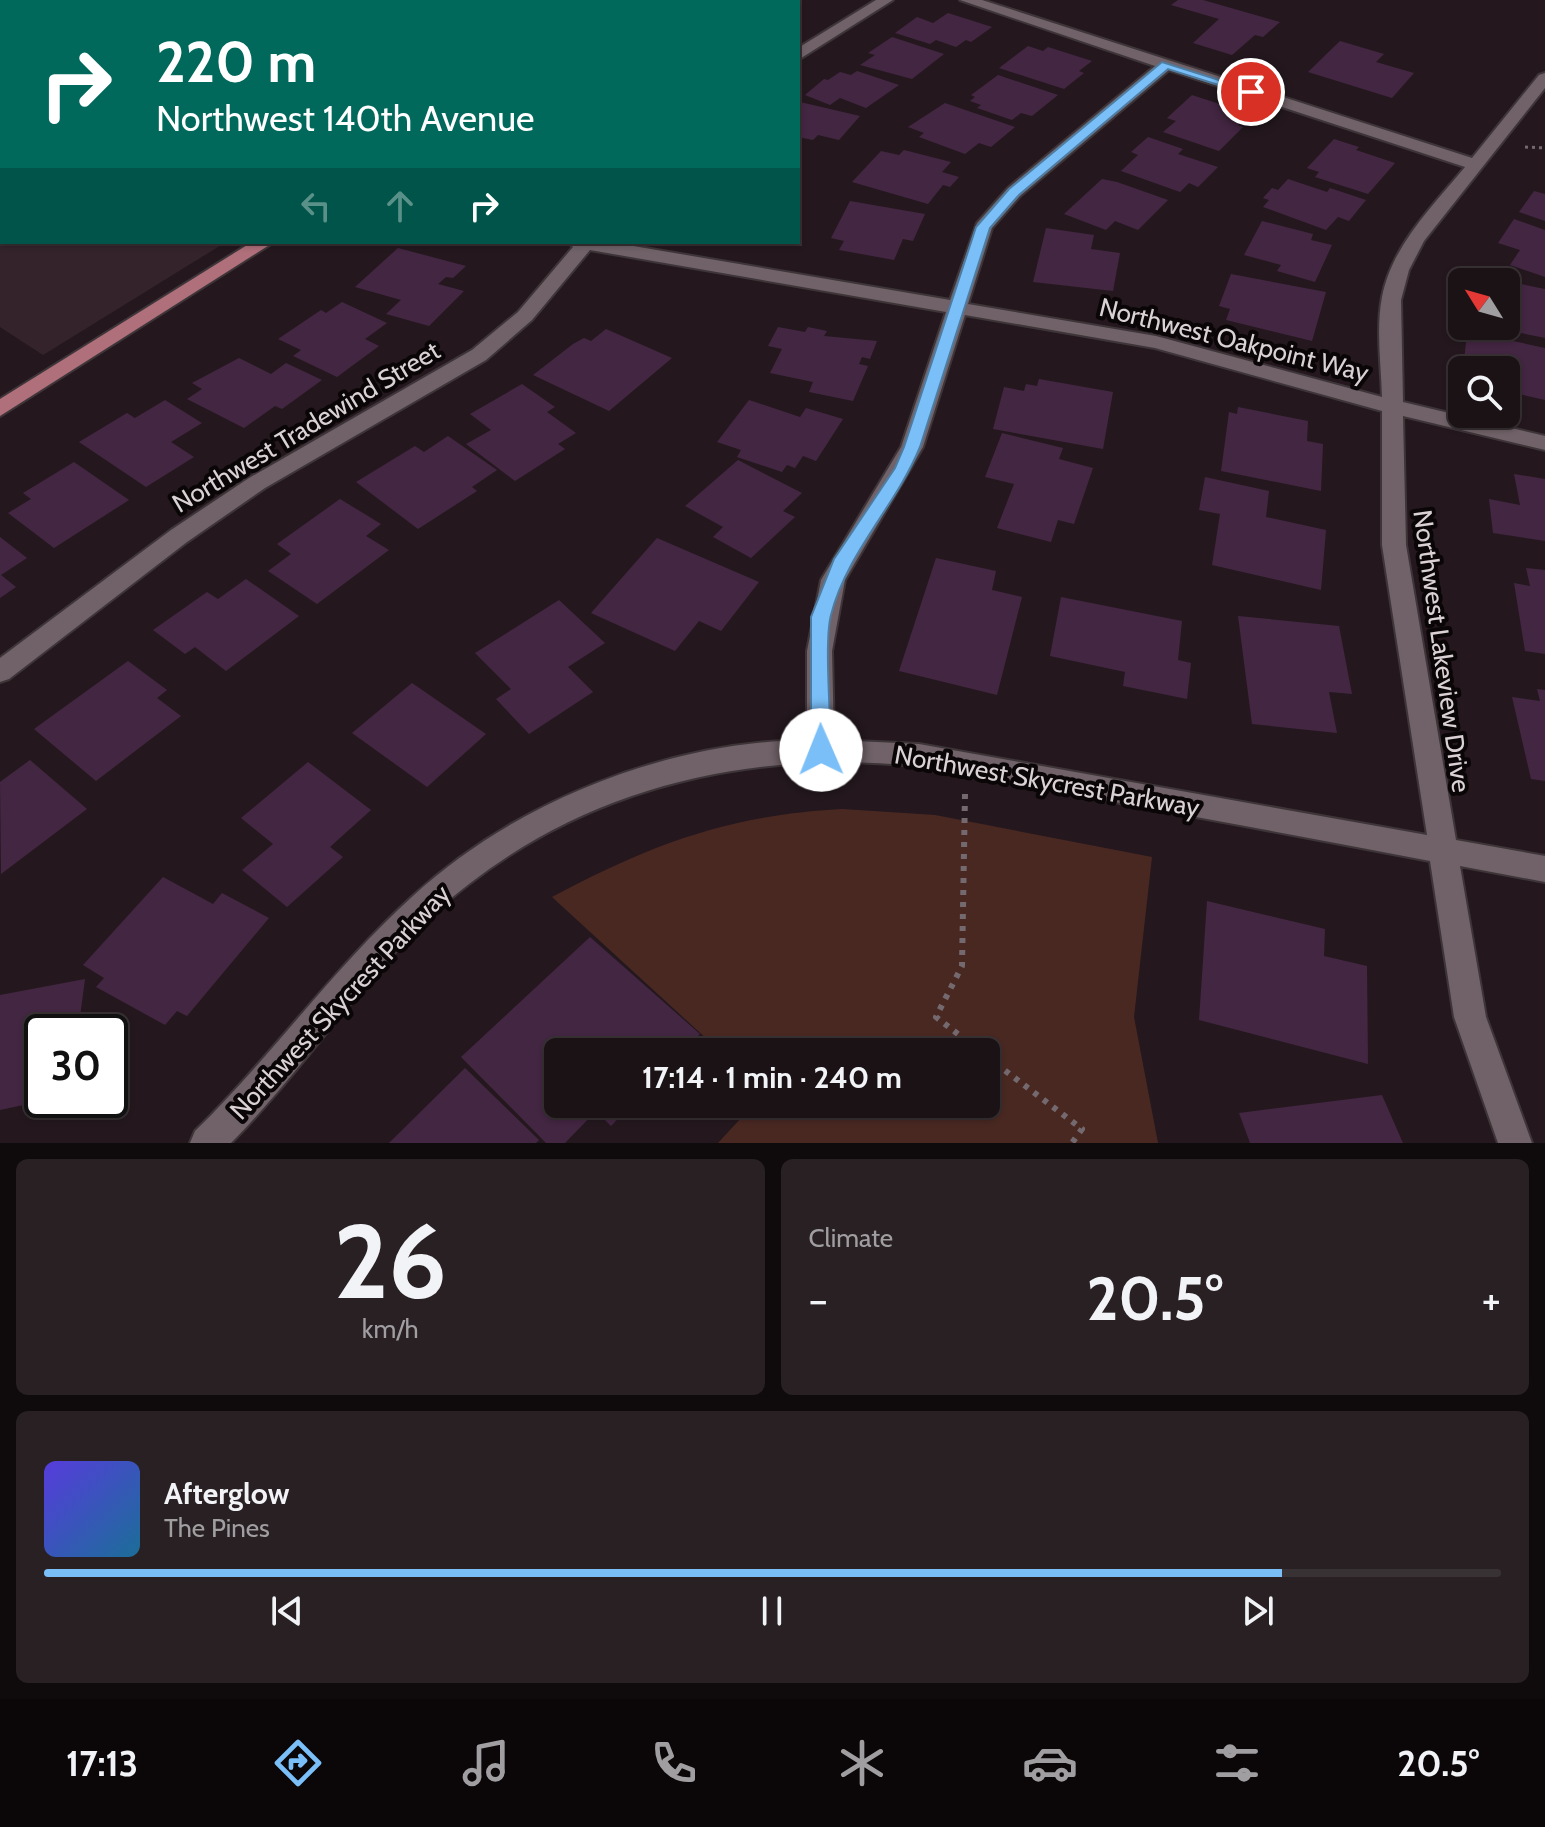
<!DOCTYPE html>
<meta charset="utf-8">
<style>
body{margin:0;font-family:Cabin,sans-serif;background:#282023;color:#f1f3f6;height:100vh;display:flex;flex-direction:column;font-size:30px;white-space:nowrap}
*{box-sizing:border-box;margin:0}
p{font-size:26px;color:#a09ea1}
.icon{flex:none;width:44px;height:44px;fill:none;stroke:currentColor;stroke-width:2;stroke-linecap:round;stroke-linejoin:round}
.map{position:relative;height:1143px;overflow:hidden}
.sheet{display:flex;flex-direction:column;gap:16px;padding:16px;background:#0f0a0c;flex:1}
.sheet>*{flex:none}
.guide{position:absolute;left:0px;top:0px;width:800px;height:244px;box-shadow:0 2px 6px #0004,0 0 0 2px #393235;background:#00695c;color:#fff;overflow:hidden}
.needle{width:52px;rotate:307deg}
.controls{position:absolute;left:1448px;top:268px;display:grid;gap:16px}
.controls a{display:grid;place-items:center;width:72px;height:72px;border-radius:12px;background:#1b1216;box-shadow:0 2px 6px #0004,0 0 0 2px #393235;font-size:40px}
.speed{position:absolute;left:24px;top:1014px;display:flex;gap:16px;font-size:40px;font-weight:700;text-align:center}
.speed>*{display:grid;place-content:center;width:104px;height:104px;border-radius:50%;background:#1b1216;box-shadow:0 2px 6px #0004,0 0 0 2px #393235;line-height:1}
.speed .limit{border:4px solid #111;border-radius:12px;background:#fff;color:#111}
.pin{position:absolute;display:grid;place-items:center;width:68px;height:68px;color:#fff;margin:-34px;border:4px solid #fff;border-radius:50%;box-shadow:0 2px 8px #0007}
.me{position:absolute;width:88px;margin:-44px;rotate:359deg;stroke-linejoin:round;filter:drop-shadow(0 0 6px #0008)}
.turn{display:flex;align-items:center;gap:28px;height:168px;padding:0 24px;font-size:36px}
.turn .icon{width:104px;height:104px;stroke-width:2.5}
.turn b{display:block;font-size:56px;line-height:68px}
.lanes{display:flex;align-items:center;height:76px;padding:0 24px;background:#0003;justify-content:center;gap:40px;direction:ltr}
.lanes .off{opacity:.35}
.big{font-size:60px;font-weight:800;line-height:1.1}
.sheet .tile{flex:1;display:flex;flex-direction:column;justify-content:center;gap:12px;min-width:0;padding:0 28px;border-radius:12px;background:#282023}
.sheet .dial{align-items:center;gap:0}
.dial b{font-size:104px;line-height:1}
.song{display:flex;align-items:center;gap:24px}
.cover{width:96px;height:96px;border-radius:12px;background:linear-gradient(135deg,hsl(250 70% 55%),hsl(200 70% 35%))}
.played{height:8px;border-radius:4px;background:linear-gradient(90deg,#7abff8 85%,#393235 85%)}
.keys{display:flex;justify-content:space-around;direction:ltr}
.heat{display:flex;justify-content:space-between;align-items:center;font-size:44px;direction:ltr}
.sheet .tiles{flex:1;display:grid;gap:16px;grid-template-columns:1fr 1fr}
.tile:last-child{grid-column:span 2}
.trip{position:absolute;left:544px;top:1038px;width:456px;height:80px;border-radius:12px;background:#1b1216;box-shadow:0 2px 6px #0004,0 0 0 2px #393235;font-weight:800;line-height:80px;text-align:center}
.dock{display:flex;height:128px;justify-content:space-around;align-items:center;background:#0b0709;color:#a09ea1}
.dock .icon{width:56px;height:56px}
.dock .current{color:#7abff8}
.dock b{font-size:36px;color:#f1f3f6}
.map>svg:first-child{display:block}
.built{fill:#34232b}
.green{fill:#492822}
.building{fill:#432642}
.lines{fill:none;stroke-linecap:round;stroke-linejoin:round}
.minor-casing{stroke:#3e3539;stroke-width:4}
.major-casing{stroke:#3e3539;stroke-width:4}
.path-far1{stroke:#74696e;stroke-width:3;stroke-dasharray:3 4;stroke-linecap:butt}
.path{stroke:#74696e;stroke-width:6;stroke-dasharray:5 7;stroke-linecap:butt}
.minor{fill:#706268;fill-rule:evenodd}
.major{fill:#af6f7b;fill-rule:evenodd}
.route{fill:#7abff8;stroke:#4f7ca1;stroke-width:2}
.labels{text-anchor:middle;stroke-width:8;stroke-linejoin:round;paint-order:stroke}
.street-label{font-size:26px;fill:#dad1d5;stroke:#0a0607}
</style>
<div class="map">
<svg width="1545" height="1143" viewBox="0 0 1545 1143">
<rect width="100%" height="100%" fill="#24181e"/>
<polygon class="built" points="0,0 603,0 2,2 2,242 226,242 43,355 0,327"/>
<path class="green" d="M842,809L935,815L1152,857L1134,1017L1158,1143H718L754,1104H986V1052H721L552,897C651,844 729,815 842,809Z"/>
<g class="building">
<polygon points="1178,0 1203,0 1280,22 1263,37 1255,35 1232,55 1193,43 1219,19 1171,5"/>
<polygon points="948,13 992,27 971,42 966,40 956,47 936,40 930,44 895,33 917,17 933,23"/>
<polygon points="892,37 944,54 912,79 860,65 875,55 868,53"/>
<polygon points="1340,41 1384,54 1376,62 1414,73 1392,98 1308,72"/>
<polygon points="1028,46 1043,51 1048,47 1092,61 1079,71 1084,73 1064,89 999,68"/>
<polygon points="857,71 899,85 866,108 840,98 830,105 805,95 824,79 828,80 840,72 851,75"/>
<polygon points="998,75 1058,95 1032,116 1021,113 1012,120 977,108 981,105 970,101 975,97 971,95"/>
<polygon points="1192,95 1250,114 1238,125 1243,127 1219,151 1163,132 1176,121 1167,118"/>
<polygon points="800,102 860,116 839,140 818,135 813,140 798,137"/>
<polygon points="945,103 1015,127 991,147 979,143 965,154 919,137 924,133 908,127"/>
<polygon points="1148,137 1183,149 1178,154 1218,167 1198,187 1189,183 1180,192 1121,171 1138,155 1131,152"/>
<polygon points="1334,139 1359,147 1356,150 1395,163 1368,194 1315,177 1319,172 1307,168"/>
<polygon points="904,150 951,162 942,172 959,177 950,187 943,185 928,204 852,182 881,151 899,155"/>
<polygon points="1102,179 1117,182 1168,200 1138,230 1115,221 1106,230 1064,214"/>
<polygon points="1288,179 1327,192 1330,188 1366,200 1349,221 1338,217 1326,230 1263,207 1269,200 1263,198 1272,188 1278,190"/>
<polygon points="1534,191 1545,194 1545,221 1519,212"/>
<polygon points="850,201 925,214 913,241 903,239 894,260 839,250 844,241 831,238"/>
<polygon points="1514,219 1545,230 1545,277 1510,265 1520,250 1498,243"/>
<polygon points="1262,221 1313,234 1311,240 1332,245 1315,282 1277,271 1281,265 1244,255"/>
<polygon points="1046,228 1094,235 1091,249 1120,253 1113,291 1033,282"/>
<polygon points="398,248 466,266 453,278 446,277 438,284 464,291 429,326 386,314 401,300 355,287"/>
<polygon points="1231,274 1326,292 1312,341 1226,320 1230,309 1219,306"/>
<polygon points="1506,281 1545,289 1545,338 1492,327 1506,326"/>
<polygon points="342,302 387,323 365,339 379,346 337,377 293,356 301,350 278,339 321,310 326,313"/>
<polygon points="778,327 805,332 808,327 827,331 824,336 877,341 870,359 862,357 859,364 868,366 853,401 809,392 813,382 770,373 782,349 768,346"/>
<polygon points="606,329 672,358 609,411 533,375 573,344 584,338 591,341"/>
<polygon points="1467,331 1545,348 1545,400 1506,391 1506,370 1478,370 1479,365 1464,362"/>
<polygon points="239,358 271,374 286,363 322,380 282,409 275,406 244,428 187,399 202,389 192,383"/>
<polygon points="1039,379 1113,392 1103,449 993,429 1004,387 1024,391 1026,384 1037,386"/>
<polygon points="522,384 555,407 547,412 576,433 558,444 565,449 515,481 466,444 491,430 470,414"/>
<polygon points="165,400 202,423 171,442 194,457 146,487 79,442 127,413 135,418"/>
<polygon points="749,400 800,417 806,408 843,419 816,461 803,456 795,468 787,465 782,472 737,457 741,450 717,442"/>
<polygon points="1238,407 1308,421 1307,441 1323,444 1321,491 1221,471 1229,412 1237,414"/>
<polygon points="1002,433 1063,448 1059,459 1093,468 1074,524 1058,520 1051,542 997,528 1014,484 985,477"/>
<polygon points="448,436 497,470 472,487 477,491 418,529 356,482 415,446 424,452"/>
<polygon points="738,460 802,493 783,511 795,517 751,558 713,537 723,527 685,506"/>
<polygon points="74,462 129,500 54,548 8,513 31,499 23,493"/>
<polygon points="1514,474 1545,479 1545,541 1493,533 1489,499 1520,505"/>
<polygon points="1205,477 1269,491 1266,517 1326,530 1321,590 1212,565 1220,514 1199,510"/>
<polygon points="340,499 381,524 366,536 389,550 317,604 268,571 291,554 277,544"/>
<polygon points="0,537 27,558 1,575 16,587 0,598"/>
<polygon points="657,538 759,582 721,631 699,621 675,651 591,613"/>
<polygon points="936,558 996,571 992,590 1022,597 997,695 899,671"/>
<polygon points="1526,568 1545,570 1545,654 1525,651 1514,583 1530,586"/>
<polygon points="246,579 299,616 226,671 195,647 185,654 153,630 207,592 218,599"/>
<polygon points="1061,597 1182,621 1178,660 1191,663 1187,699 1123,686 1125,672 1050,656"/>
<polygon points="559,600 605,643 568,667 593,692 529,734 496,699 511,689 475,653"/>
<polygon points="1238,616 1339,626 1352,694 1329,692 1337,733 1252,724"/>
<polygon points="128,661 167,690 157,698 181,716 96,781 34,729"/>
<polygon points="412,683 486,734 427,787 352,733"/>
<polygon points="1537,689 1545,690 1545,781 1531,779 1512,697 1540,701"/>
<polygon points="30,760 87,809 1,874 0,782"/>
<polygon points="308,762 371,810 330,847 343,857 287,907 242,870 273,844 241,818"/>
<polygon points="163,877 213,904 222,893 269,918 187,1016 177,1011 165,1025 96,987 104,978 83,965"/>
<polygon points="1207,901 1325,929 1324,956 1367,966 1368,1064 1199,1020"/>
<polygon points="590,937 700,1034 682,1052 558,1052 558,1104 632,1104 611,1126 596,1111 565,1143 546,1143 461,1057"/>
<polygon points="85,979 78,1032 42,1032 42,1101 0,1110 0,995"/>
<polygon points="465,1068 539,1140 536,1143 389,1143"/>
<polygon points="1382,1095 1403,1143 1250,1143 1239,1113"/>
</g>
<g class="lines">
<defs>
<g id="minor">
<polygon points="876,0 893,0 798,60 798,48"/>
<path d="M960,0H982L1472,158L1539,75L1545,73V88L1424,241L1409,270L1401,300L1403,402L1545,436V450L1403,416L1406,545L1456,840L1545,856V882L1460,866L1486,1017L1532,1143H1498L1454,1017L1430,861C1321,840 1213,820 1104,800C1042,789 979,772 917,766C757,750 597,784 469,884C376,955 313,1060 231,1143H190L195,1131C272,1056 334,967 414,895C517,801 667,742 807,740V651L821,580L901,447L946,312L590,250L532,320L486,360L265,488L187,542L9,679L0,682V658L171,530L249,478L472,350L518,312L573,247L568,242H610L950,300L977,223L1008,188L1155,66ZM1169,70L1465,167C1433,206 1392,245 1382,297C1376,328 1381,365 1382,397L1156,336L968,304L992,228L1020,196ZM965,315L1155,348L1382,411V545L1427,835L919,744L834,740L832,651L845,580L923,447Z"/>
</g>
<polygon id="major" points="252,242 274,242 0,416 0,399"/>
</defs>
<use href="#minor" class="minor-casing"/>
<use href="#major" class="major-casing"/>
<g class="path-far1">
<polyline points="550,0 557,2"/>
<polyline points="222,2 233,0"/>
<polyline points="281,2 291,0"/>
<polyline points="323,2 326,1"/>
<polyline points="1525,147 1545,148"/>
</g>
<g class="path">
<polyline points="965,794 962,966 936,1017 981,1052"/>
<polyline points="986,1056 1082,1129 1072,1143"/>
</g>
<use href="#minor" class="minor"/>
<use href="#major" class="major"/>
</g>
<path class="route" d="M1162,62L1257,92L1247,94L1168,69L1019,195L990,228L920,447C896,506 847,552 831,615C824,642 831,718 831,750L821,758L814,756L811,750V617L834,559L895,468L904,447L976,227L1009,189Z"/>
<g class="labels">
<g class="street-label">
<text transform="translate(1234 340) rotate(14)" y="9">Northwest Oakpoint Way</text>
<text transform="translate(306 427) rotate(-31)" y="9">Northwest Tradewind Street</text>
<text transform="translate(1442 651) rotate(82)" y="9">Northwest Lakeview Drive</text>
<text transform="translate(1047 781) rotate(10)" y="9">Northwest Skycrest Parkway</text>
<text transform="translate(340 1002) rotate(-47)" y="9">Northwest Skycrest Parkway</text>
</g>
</g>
</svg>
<div class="controls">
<a><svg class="needle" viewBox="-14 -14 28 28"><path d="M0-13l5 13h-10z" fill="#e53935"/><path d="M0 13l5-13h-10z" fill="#a09ea1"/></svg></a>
<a><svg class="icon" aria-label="search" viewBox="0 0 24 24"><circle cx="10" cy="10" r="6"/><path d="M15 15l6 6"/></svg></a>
</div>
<div class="speed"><div class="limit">30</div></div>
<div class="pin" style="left:1251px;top:92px;background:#d93025"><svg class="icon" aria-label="arrive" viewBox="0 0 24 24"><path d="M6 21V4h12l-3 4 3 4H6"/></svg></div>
<svg class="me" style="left:821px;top:750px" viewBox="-20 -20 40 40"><circle r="19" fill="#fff"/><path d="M0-13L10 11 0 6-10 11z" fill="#7abff8"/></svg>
<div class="trip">17:14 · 1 min · 240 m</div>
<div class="guide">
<div class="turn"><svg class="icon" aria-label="right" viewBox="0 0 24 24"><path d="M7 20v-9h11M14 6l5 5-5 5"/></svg><div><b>220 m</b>Northwest 140th Avenue</div></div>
<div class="lanes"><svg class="icon off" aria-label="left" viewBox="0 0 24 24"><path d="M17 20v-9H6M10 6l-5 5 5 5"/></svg><svg class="icon off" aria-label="ahead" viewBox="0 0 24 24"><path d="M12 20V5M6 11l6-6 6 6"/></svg><svg class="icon" aria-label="right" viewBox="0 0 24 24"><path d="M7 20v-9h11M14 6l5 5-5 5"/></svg></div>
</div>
</div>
<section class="sheet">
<div class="tiles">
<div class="tile dial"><b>26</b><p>km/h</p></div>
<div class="tile"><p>Climate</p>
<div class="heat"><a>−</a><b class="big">20.5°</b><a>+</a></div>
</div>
<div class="tile">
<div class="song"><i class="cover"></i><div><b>Afterglow</b><p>The Pines</p></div></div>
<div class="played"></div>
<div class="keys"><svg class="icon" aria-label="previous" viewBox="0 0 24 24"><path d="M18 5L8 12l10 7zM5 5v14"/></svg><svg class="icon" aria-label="pause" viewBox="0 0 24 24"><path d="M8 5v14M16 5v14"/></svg><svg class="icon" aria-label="next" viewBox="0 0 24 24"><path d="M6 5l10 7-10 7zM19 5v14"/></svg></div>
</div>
</div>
</section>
<nav class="dock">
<b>17:13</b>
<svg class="icon current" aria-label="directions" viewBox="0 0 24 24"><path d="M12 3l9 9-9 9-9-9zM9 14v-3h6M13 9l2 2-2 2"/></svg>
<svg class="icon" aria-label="music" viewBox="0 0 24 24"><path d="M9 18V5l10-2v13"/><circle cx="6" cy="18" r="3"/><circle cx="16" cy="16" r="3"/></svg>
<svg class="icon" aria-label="phone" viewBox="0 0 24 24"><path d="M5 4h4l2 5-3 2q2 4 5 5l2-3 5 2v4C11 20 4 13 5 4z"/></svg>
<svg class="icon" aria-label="climate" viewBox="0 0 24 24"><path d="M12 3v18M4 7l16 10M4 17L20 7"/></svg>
<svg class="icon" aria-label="car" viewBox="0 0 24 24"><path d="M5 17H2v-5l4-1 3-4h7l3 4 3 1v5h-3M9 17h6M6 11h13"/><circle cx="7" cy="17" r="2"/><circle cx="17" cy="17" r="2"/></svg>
<svg class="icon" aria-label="filters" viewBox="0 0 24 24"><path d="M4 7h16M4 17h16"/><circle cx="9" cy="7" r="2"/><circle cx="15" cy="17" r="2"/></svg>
<b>20.5°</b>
</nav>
